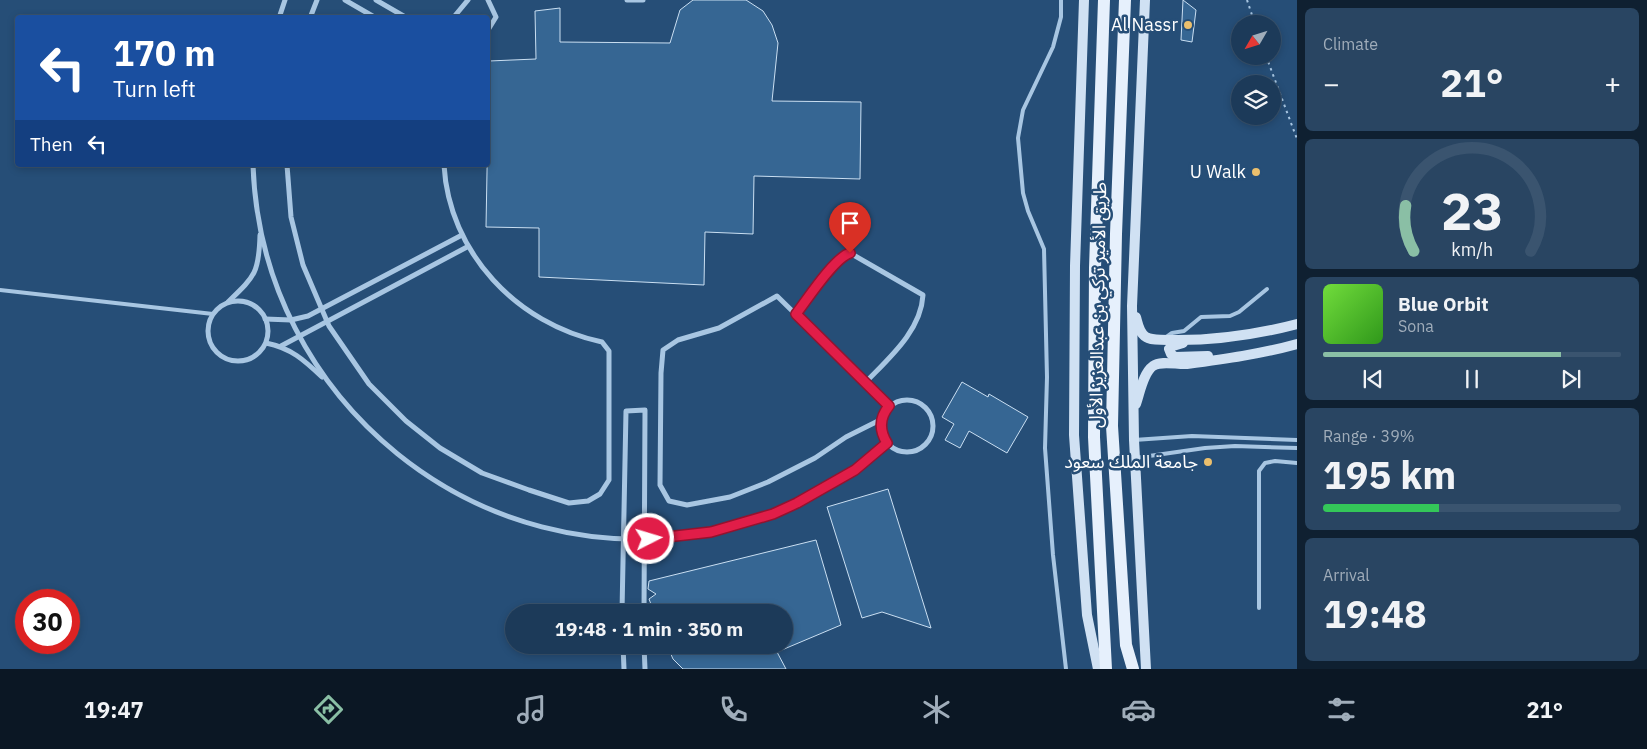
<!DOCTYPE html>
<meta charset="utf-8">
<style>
body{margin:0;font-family:"IBM Plex Sans","Noto Sans Arabic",sans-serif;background:#294562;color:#f1f3f6;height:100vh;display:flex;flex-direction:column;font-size:19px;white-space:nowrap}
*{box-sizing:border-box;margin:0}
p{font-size:16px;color:#a0adba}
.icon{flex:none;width:28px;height:28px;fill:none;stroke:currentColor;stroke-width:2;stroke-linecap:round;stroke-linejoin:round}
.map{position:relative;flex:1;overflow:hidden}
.panel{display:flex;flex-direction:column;gap:8px;padding:8px;background:#0f2031;width:350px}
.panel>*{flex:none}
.banner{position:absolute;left:15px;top:15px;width:475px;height:152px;border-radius:5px;box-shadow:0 2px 8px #0003,0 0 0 1px #3a546f;background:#1a4fa0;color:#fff;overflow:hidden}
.needle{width:32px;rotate:231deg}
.controls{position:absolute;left:1231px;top:15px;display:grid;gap:10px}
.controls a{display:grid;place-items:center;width:50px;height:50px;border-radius:50%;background:#1c3a59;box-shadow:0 2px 8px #0003,0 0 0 1px #3a546f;font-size:25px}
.speed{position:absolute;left:15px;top:589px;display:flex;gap:10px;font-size:25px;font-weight:700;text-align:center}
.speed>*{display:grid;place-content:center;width:65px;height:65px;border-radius:50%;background:#1c3a59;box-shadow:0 2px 8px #0003,0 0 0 1px #3a546f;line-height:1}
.speed .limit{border:8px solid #d22;background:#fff;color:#111}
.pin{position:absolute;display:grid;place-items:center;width:42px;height:42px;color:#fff;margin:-51px -21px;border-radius:50% 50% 50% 0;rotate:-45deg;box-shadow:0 0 5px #0007}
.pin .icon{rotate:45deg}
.me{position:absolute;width:55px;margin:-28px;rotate:85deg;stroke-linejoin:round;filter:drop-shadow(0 0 4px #0008)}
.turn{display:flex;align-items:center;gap:18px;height:105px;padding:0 15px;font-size:22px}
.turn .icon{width:65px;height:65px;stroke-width:2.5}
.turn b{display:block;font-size:35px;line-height:42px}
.then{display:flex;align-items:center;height:48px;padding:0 15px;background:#0003;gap:10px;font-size:19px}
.big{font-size:38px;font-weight:800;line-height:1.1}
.panel .card{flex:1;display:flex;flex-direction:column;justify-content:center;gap:8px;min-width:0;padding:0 18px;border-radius:8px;background:#294562}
.panel .dial{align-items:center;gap:0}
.dial svg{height:130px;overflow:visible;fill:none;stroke:#3a546f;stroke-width:7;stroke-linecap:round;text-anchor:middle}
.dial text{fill:#f1f3f6;stroke:none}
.song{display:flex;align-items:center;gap:15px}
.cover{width:60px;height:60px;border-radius:8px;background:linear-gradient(135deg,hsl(100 70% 55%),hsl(110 70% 35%))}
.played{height:5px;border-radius:2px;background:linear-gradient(90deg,#8abfa5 80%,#3a546f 80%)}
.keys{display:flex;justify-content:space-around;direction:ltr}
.heat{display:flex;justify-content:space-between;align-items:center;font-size:28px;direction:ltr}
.charge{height:8px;border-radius:4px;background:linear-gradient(90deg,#34c759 39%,#3a546f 0)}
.trip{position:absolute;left:505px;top:604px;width:288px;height:50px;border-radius:25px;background:#1c3a59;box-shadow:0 2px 8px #0003,0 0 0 1px #3a546f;font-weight:800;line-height:50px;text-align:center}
.dock{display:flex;height:80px;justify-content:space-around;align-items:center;background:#0b1724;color:#a0adba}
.dock .icon{width:35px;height:35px}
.dock .selected{color:#8abfa5}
.dock b{font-size:22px;color:#f1f3f6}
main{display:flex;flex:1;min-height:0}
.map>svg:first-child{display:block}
.building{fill:#366693;stroke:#cadff2}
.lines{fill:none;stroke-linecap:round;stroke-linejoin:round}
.path{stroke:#a8c6e2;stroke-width:2;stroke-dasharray:2.5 4;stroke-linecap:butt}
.lane{stroke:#a8c6e2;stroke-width:4}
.street{stroke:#a8c6e2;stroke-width:5}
.secondary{stroke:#d0e1f3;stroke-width:10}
.primary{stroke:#e6f0fc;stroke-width:12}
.route-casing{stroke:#92132f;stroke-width:12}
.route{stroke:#e11d48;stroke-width:9}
.poi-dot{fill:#ebbf6d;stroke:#264e77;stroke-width:2}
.labels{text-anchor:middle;stroke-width:5;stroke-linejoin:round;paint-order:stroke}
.poi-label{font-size:18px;fill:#fff;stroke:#264e77;text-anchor:end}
.street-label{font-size:18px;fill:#fff;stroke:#264e77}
</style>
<main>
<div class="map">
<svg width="1297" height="669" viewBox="0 0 1297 669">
<rect width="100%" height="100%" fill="#264e77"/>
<g class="building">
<polygon points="693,0 746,0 763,11 772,25 778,43 772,101 861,102 860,179 754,176 753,234 705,232 704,285 539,277 539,228 486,227 489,61 536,59 535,11 560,8 560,42 670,43 680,10"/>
<polygon points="1183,0 1196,10 1192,42 1181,40"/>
<polygon points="962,382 988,397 989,394 1028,417 1007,453 969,431 960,448 945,440 954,424 942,417"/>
<polygon points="888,489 931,628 882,612 862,618 827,507"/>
<polygon points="816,540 841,625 777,652 786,669 683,669 673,659 670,652 674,645 784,645 784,612 654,612 649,599 656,594 648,589 649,581"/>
</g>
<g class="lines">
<g class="path">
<polyline points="1247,0 1255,24"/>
<polyline points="1266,56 1297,139"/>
</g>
<g class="lane">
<polyline points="1061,0 1061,17 1053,47 1023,110 1018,138 1023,193 1028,211 1044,249 1047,377 1045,448 1053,555 1066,669"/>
<polyline points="0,290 213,314"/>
<polyline points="1165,338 1172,333 1184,331 1201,317 1230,316 1239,312 1267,289"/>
<polyline points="1134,440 1192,436 1297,440"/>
<polyline points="1135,458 1205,448 1235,446 1297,448"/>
<polyline points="1259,608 1259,471 1265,463 1275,461 1297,463"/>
</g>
<g class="street">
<polyline points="345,0 376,18"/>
<polyline points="376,0 407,18"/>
<polyline points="627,0 643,0"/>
<polyline points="279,18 285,0"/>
<polyline points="310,18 317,0"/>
<polyline points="453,18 468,0"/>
<polyline points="488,30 496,17 488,0"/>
<path d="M253,165C261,401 478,577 710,532C761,522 810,499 853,471C865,463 876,452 887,443"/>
<path d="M287,165L291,217L303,265L329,326L369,384L406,421L440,448L482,473L529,490L569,503L588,501L600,494L609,480V351L602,342C517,324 449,253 444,165"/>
<circle cx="238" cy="331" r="30"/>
<path d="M228,302C255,276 259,273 260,235"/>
<path d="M796,314C807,300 834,258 850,253L923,295C921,331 889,358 865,383"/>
<polyline points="265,319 291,320 308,316 462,235"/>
<path d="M266,343C291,348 304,360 322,377"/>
<polyline points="281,346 467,247"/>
<circle cx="907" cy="426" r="26"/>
<polyline points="882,419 846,437 815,458 768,482 730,497 687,505 669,501 660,485 661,373 663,350 678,340 719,328 777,296 889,406"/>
<polyline points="622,612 626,411 645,410 644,612"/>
<polyline points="623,645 624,669"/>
<polyline points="644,645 645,669"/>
</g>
<g class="secondary">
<polyline points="1084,0 1075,266 1074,435 1087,615 1098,669"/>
<polyline points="1145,0 1132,306 1134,440 1146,669"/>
<path d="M1136,317C1138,324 1139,333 1146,337C1152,341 1161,339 1168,340C1212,341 1255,335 1297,324"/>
<polyline points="1183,343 1173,346 1169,349 1171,354 1175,357 1208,356"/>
<path d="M1136,404C1140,393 1143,373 1153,366C1161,360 1178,365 1187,364C1225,359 1261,354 1297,344"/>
</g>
<g class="primary">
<polyline points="1104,0 1095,268 1094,437 1106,669"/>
<polyline points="1125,0 1116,234 1112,426 1126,645 1133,669"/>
</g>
</g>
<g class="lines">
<defs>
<path id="route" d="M649,539L711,532L773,514L797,503L855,470L887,443C879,430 879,418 889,406L796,314C807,300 834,258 850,253"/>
</defs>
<use href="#route" class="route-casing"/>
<use href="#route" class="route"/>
</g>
<g class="poi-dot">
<circle cx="1188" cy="25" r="5"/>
<circle cx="1256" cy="172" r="5"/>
<circle cx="1208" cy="462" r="5"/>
</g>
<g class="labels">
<g class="poi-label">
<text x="1178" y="31">Al Nassr</text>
<text x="1246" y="178">U Walk</text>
<text x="1198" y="468">جامعة الملك سعود</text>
</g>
<g class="street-label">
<text transform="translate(1098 305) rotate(-89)" y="6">طريق الأمير تركي بن عبدالعزيز الأول</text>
</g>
</g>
</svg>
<div class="controls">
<a><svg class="needle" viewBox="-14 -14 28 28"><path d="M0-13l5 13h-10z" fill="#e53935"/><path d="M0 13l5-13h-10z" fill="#a0adba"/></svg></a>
<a><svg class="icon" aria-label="layers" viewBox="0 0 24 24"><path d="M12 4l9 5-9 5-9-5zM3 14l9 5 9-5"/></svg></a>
</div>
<div class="speed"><div class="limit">30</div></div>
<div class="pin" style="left:850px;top:253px;background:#d93025"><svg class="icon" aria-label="arrive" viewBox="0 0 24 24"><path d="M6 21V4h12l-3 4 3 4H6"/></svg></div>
<svg class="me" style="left:649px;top:539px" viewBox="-20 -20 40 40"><circle r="17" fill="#e11d48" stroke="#fff" stroke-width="3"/><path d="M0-11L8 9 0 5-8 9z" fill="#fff"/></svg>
<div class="trip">19:48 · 1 min · 350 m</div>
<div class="banner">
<div class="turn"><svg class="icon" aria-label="left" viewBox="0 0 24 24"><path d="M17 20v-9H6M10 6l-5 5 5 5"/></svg><div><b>170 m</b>Turn left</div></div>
<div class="then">Then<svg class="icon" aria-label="left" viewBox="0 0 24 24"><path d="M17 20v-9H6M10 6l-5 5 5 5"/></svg></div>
</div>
</div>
<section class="panel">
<div class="card"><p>Climate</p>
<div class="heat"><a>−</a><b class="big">21°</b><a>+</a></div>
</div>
<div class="card dial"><svg viewBox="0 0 100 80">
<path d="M14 69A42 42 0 1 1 86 69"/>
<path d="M14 69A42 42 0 0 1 9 41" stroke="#8abfa5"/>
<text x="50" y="56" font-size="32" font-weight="700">23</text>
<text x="50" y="72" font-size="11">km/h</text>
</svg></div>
<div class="card">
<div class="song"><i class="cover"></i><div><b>Blue Orbit</b><p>Sona</p></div></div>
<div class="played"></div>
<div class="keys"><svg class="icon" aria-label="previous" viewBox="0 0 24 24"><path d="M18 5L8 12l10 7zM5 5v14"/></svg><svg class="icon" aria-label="pause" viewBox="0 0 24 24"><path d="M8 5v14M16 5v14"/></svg><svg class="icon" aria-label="next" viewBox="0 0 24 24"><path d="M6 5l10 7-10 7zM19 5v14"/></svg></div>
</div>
<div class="card"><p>Range · 39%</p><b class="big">195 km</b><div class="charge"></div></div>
<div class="card"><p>Arrival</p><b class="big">19:48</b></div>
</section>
</main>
<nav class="dock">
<b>19:47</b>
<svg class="icon selected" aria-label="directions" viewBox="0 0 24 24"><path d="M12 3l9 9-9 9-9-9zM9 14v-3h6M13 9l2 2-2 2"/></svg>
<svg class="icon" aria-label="music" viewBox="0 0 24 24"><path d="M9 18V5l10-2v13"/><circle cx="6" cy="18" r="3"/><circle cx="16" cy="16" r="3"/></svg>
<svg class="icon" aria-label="phone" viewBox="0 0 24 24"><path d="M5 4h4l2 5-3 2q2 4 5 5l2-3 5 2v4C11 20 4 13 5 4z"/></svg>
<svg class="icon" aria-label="climate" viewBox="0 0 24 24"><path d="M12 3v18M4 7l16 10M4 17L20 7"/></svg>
<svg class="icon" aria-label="car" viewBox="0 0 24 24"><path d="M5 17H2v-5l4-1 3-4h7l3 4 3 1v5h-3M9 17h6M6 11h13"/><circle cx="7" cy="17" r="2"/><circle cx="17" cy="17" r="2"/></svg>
<svg class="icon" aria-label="filters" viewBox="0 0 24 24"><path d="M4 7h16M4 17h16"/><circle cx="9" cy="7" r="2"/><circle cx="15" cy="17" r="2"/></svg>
<b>21°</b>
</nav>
